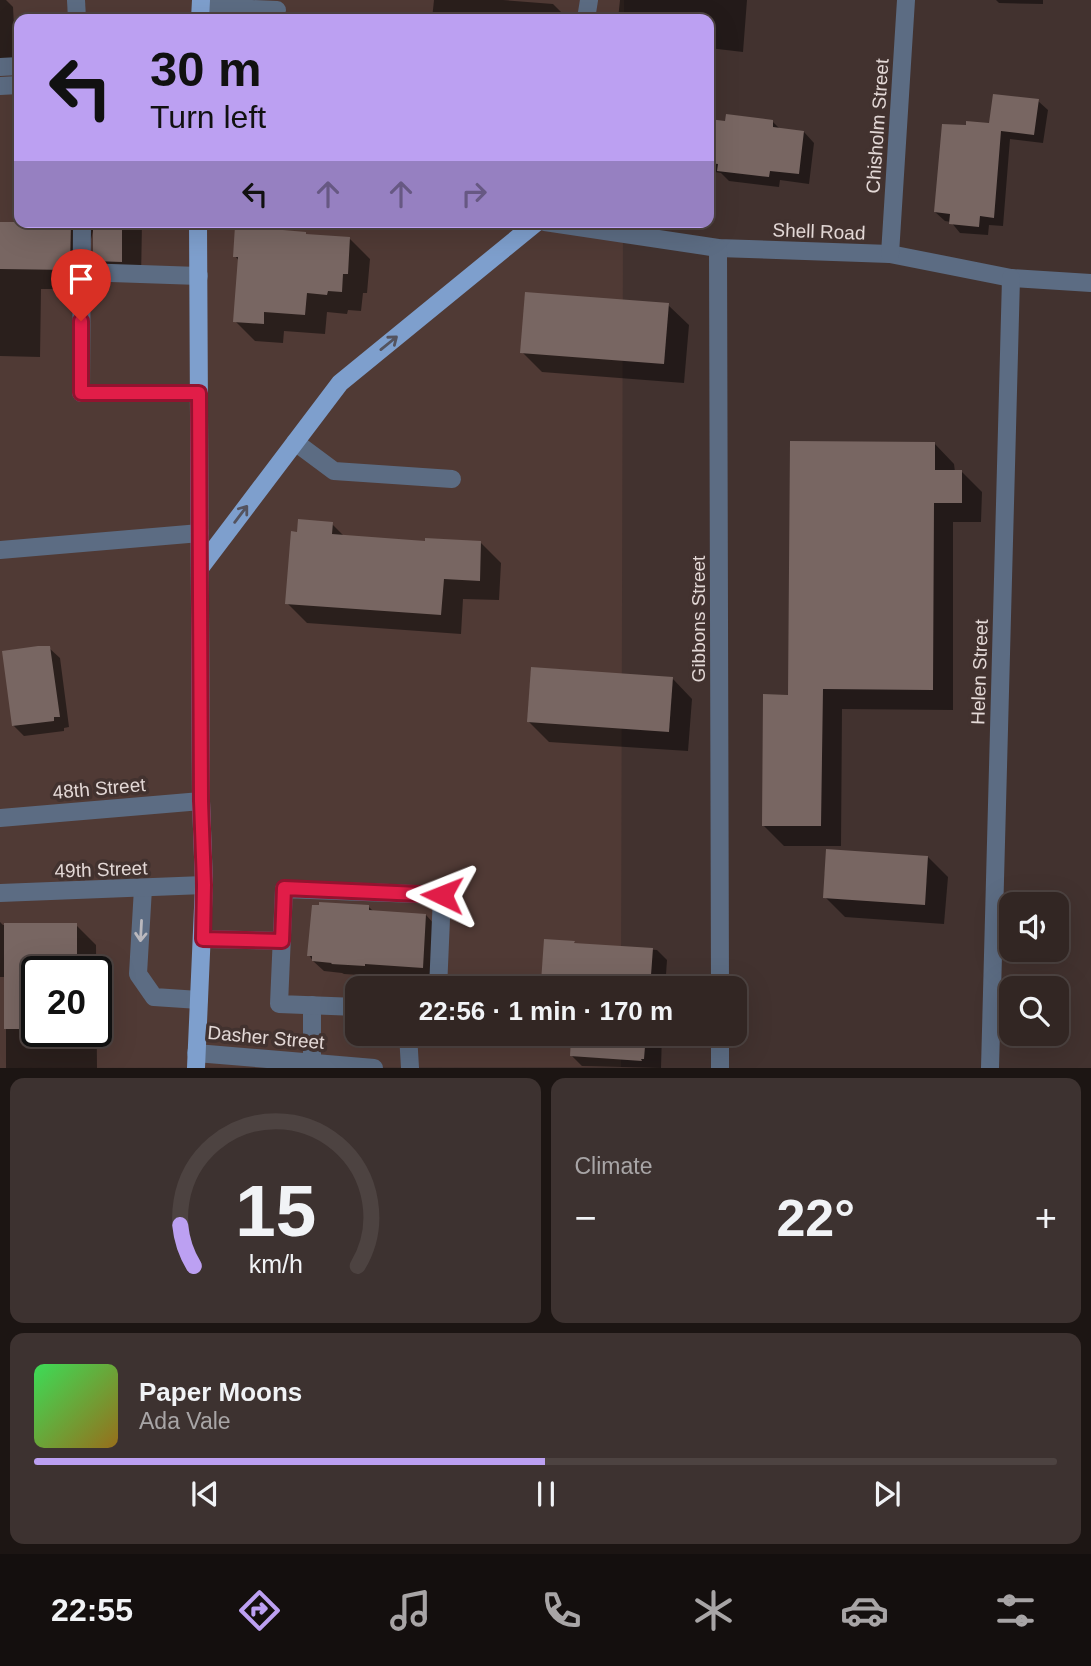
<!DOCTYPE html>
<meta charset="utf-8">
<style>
body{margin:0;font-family:Arial,sans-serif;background:#3d3230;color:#f1f3f6;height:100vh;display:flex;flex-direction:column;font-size:26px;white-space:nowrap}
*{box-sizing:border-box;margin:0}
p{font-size:23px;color:#a8a5a6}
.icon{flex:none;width:38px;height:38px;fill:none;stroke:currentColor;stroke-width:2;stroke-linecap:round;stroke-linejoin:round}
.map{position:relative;height:1068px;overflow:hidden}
.side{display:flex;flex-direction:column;gap:10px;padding:10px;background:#1c1513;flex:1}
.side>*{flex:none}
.guide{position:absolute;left:14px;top:14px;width:700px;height:214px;border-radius:14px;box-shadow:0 7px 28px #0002,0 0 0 2px #4d4341;background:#bca0f2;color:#111;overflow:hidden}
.fabs{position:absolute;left:999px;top:892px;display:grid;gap:14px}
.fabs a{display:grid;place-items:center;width:70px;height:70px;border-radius:14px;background:#322623;box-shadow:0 7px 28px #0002,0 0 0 2px #4d4341;font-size:35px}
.speed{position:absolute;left:21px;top:956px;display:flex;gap:14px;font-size:35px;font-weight:700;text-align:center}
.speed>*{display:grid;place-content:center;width:91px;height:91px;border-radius:50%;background:#322623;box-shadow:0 7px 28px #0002,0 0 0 2px #4d4341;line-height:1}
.speed .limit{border:4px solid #111;border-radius:10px;background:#fff;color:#111}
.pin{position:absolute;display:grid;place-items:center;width:60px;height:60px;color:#fff;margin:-72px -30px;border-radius:50% 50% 50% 0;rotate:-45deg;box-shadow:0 0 7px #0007}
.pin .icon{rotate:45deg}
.me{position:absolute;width:77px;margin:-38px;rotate:272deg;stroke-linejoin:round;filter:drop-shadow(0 0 5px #0008)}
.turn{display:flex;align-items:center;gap:24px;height:147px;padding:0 21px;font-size:32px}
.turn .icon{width:91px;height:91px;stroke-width:2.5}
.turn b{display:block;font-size:49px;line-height:60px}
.lanes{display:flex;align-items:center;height:66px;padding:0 21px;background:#0003;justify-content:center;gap:35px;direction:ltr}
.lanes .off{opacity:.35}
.big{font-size:52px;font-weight:700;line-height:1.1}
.side .card{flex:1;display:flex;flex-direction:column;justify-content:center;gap:10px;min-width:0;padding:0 24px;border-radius:14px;background:#3d3230}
.side .dial{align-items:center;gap:0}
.dial svg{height:182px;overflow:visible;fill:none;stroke:#4d4341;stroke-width:7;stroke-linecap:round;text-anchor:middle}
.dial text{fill:#f1f3f6;stroke:none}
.song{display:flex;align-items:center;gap:21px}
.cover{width:84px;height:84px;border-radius:10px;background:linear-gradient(135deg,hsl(130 70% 55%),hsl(40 70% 35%))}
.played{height:7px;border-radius:4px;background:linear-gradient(90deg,#bca0f2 50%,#4d4341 50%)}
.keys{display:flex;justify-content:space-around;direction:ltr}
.heat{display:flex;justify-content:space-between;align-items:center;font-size:38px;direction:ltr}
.side .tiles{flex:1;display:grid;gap:10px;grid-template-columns:1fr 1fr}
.card:last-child{grid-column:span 2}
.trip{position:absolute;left:345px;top:976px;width:402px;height:70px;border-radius:14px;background:#322623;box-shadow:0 7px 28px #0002,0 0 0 2px #4d4341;font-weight:700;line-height:70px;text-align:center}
.dock{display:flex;height:112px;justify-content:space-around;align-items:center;background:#140f0e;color:#a8a5a6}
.dock .icon{width:49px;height:49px}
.dock .active{color:#bca0f2}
.dock b{font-size:32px;color:#f1f3f6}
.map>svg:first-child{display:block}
.built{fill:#503a35;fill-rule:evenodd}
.shadow{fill:#0007;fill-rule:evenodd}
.building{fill:#786662}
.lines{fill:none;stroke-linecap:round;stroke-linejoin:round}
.lane{stroke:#5c6c83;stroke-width:18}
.street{stroke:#5c6c83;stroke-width:18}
.primary{stroke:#7e9fcd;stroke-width:18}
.oneway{stroke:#54535e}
.oneway2{stroke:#bab8bd}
.route-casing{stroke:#92132f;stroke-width:18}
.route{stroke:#e11d48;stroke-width:12}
.labels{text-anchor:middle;stroke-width:7;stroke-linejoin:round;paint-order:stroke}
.street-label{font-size:19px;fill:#e3d8d6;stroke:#42322f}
</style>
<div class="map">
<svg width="1091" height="1068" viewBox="0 0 1091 1068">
<rect width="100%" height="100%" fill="#42322f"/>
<path class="built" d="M0,0H624V19H19V222H623L621,989H357V1034H621V1067L0,1068ZM37,971H96V1031H37Z"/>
<g class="shadow">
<polygon points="0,0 6,0 13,7 16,64 0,65"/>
<polygon points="434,0 503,0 553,4 568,19 432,19"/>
<polygon points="620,0 747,0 743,52 709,48 709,19 618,19"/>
<polygon points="996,0 1043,0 1043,4 999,3"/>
<polygon points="1038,101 1048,110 1043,143 1010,139 1003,226 989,225 988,235 960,233 951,222 945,221 935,212 991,125"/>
<polygon points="709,121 726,123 773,122 780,129 804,132 814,143 809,184 780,180 779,187 729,181 721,173 709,171"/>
<polygon points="0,222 142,222 141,281 115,280 95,260 93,231 90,243 90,289 41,289 40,357 0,356"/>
<polygon points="308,236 350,239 370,259 367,293 363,293 361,311 348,310 347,314 327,312 325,334 284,331 283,343 255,341 235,321 239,261 235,256"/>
<polygon points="668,305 689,325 684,383 542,372 522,352"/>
<polygon points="934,443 954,464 955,472 962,472 982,492 981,522 953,522 953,710 842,709 841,846 784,846 764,826 790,696"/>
<polygon points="332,524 345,537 427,543 481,543 501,563 499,600 463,599 461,634 307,623 287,603 299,534"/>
<polygon points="49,648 60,658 69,727 64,728 64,731 24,736 13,725"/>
<polygon points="672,678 692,699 688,751 549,742 529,722"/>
<polygon points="928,857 948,877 944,924 845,917 825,897"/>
<polygon points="368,906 374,912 426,915 436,926 434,978 375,974 375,976 344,974 342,973 324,971 313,961 309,955"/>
<path d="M0,922L3,925H76L96,945L97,1068H6V977H0ZM37,971H96V1031H37Z"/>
<polygon points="576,945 657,950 667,960 665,989 551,989 543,981"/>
<polygon points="567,1034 662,1034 661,1068 582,1066 572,1056 573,1042 567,1037"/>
</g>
<g class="building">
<polygon points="993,94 1039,99 1034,135 1001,131 994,218 980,216 979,227 949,224 950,214 934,212 942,124 966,125 966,121 989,123"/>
<polygon points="726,114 773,120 773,127 804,131 799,174 770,171 769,177 717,171 718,164 709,163 709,119 725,121"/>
<polygon points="0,222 71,222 70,270 0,269"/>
<polygon points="93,222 122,222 122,262 93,261"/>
<polygon points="235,226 306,232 306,234 350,237 348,274 343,274 342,292 328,291 327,295 307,293 305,315 264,312 264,324 233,322 238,257 233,257"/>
<polygon points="525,292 669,303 664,364 520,353"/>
<polygon points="790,441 935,442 935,470 962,470 962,503 934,503 933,690 823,689 821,826 762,826 763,694 788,695"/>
<polygon points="298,519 333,522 332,534 425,541 425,538 481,541 480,581 444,579 441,615 285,604 291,531 297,532"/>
<polygon points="38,646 50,646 60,717 54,717 54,721 12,726 2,651"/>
<polygon points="531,667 673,677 669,732 527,722"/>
<polygon points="826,849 928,856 925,905 823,898"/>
<polygon points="319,902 369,905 369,910 426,914 423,968 365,964 365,966 331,964 332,963 312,961 312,956 307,956 312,905 319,905"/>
<polygon points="4,923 77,923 77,971 37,971 37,1029 4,1029"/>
<polygon points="544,939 575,941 574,943 653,948 650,989 568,989 569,984 541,982"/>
<polygon points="566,1034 646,1034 644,1059 641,1059 642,1061 570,1056 571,1038 565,1038"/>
</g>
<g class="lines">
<g class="lane">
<polyline points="76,0 77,19"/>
<polyline points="201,7 277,10"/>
<polyline points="586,19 589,0"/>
<polyline points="0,67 19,66"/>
<polyline points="0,86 19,85"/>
<polyline points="82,222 81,393 199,393"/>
<polyline points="82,272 199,276"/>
<polyline points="295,442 334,471 452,479"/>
<polyline points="143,888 138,974 154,997 199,1000"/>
<polyline points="203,939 282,941"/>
<polyline points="312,1005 312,1062"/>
<polyline points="357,1007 279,1004 284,889 442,895 438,989"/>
<polyline points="408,1034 410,1068"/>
</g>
<g class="street">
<polyline points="545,222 718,248 890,254 1011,278 1091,283"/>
<polyline points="718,248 720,989"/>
<polyline points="890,254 906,0"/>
<polyline points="0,550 200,533"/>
<polyline points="0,818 201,801"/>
<polyline points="0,893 204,885"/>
<polyline points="720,1034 720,1068"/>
<polyline points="196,1053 374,1068"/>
<polyline points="990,1068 1011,278"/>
</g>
<g class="primary">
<polyline points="200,19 201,0"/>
<polyline points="200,568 340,383 537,222"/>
<polyline points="196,1068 204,885 201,801 198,222"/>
</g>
</g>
<defs><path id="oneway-shaft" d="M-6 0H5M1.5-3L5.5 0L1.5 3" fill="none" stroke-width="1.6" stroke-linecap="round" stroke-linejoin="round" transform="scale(1.75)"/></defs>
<g class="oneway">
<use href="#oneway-shaft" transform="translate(389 343) rotate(-39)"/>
<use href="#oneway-shaft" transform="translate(241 514) rotate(-53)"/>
</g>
<use class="oneway2" href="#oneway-shaft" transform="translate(141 931) rotate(93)"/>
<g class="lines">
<defs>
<polyline id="route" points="81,321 81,393 199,393 201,801 204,885 203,939 282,941 284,888 442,895"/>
</defs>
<use href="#route" class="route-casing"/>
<use href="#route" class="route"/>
</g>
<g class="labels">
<g class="street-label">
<text transform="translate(877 126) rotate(-86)" y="7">Chisholm Street</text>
<text transform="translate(819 231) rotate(2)" y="7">Shell Road</text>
<text transform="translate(698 619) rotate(-90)" y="7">Gibbons Street</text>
<text transform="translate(979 672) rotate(-88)" y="7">Helen Street</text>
<text transform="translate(99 788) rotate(-5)" y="7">48th Street</text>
<text transform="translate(101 869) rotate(-2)" y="7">49th Street</text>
<text transform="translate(266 1037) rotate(5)" y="7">Dasher Street</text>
</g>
</g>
</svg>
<div class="fabs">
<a><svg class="icon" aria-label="sound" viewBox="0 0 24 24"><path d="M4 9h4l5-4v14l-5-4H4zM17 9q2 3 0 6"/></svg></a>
<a><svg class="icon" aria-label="search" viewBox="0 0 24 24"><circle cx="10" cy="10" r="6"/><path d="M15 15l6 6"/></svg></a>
</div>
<div class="speed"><div class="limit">20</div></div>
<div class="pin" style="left:81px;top:321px;background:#d93025"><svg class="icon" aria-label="arrive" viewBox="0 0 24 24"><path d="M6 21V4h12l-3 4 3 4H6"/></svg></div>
<svg class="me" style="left:442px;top:895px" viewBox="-20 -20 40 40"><path d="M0-17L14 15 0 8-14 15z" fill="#e11d48" stroke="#fff" stroke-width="4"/></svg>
<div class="trip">22:56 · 1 min · 170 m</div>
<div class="guide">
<div class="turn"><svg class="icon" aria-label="left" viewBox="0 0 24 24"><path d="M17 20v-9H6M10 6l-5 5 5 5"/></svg><div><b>30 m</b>Turn left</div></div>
<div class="lanes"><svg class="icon" aria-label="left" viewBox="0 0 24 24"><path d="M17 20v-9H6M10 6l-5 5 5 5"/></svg><svg class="icon off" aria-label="ahead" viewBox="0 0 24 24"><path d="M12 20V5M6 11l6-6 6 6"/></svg><svg class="icon off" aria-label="ahead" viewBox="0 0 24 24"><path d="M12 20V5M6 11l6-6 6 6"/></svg><svg class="icon off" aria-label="right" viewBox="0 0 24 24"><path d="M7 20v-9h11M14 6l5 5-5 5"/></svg></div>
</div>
</div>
<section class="side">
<div class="tiles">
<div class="card dial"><svg viewBox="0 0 100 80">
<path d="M14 69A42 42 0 1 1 86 69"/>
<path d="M14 69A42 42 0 0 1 8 51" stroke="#bca0f2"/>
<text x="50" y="56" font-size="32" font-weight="700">15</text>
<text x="50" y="72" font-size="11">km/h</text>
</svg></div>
<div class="card"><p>Climate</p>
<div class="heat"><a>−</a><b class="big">22°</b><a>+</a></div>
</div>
<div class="card">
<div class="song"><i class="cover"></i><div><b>Paper Moons</b><p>Ada Vale</p></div></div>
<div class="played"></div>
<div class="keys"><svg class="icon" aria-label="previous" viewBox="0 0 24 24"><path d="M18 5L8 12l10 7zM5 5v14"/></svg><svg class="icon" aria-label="pause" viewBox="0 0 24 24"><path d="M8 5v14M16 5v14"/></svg><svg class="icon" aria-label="next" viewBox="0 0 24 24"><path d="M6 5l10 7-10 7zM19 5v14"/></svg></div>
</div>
</div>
</section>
<nav class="dock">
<b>22:55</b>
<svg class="icon active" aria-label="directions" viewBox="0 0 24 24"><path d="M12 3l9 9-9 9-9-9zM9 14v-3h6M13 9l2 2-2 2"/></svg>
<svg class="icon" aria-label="music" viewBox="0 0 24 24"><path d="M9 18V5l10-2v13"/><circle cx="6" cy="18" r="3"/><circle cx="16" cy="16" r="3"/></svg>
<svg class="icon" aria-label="phone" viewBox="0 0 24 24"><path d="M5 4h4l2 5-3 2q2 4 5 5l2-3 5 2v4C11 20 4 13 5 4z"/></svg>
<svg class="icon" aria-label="climate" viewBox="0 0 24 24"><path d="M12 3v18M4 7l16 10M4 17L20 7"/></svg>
<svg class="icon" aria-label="car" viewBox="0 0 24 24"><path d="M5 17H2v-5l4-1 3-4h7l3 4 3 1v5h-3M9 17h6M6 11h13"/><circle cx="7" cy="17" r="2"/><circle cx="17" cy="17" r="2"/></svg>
<svg class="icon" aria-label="filters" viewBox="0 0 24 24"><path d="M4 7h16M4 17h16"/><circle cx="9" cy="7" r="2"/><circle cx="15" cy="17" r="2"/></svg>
</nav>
